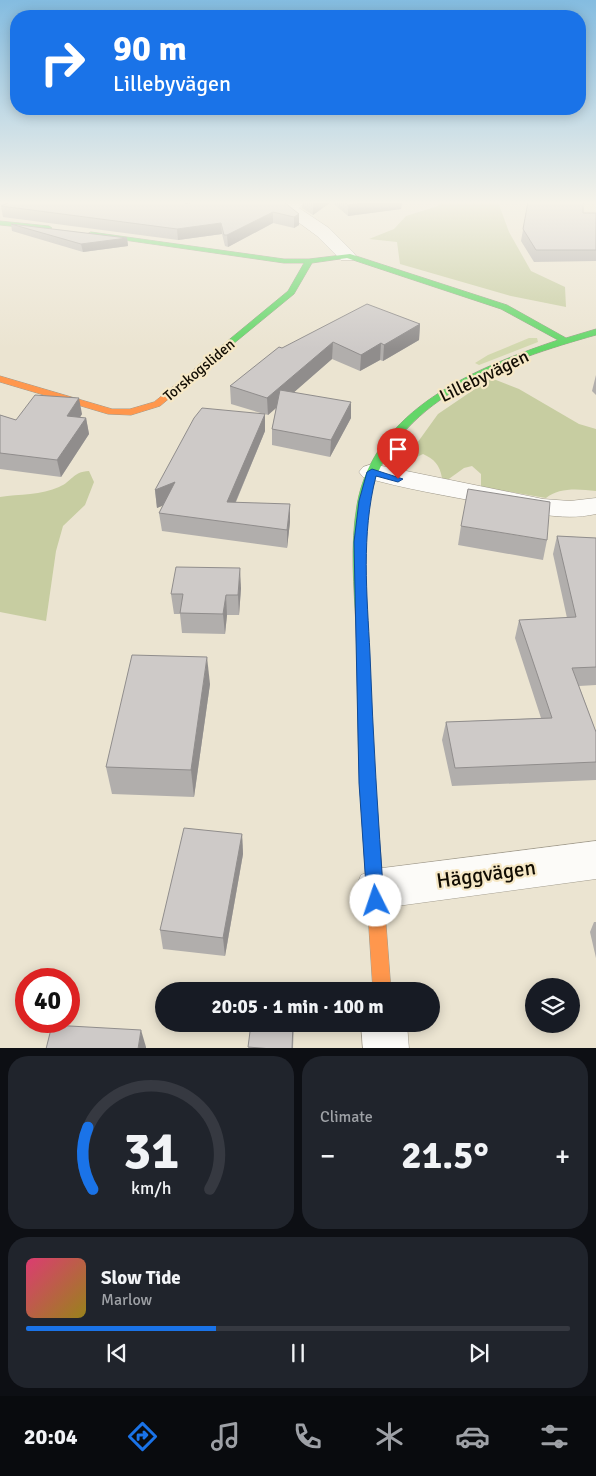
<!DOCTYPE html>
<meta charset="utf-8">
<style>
body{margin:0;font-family:Signika,sans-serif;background:#20242c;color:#f1f3f6;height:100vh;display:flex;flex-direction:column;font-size:19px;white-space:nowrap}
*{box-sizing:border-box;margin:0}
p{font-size:16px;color:#9ea1a6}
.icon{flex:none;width:28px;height:28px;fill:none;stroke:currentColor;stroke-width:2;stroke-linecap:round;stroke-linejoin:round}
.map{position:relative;height:1048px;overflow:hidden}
.drawer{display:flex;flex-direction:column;gap:8px;padding:8px;background:#0d0f14;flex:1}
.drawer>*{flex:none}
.guide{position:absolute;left:10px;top:10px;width:576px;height:105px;border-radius:20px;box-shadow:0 2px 12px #0003;background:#1a73e8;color:#fff;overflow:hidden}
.fabs{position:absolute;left:525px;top:978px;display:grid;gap:10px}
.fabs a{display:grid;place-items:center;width:55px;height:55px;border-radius:50%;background:#171b24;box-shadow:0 2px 12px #0003;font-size:25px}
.speed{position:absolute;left:15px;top:968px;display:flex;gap:10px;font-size:25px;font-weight:700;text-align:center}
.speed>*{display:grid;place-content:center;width:65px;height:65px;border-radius:50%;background:#171b24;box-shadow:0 2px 12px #0003;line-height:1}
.speed .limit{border:8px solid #d22;background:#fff;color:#111}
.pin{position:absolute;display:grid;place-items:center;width:42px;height:42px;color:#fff;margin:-51px -21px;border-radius:50% 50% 50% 0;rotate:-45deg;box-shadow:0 0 5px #0007}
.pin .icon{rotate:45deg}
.me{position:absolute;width:55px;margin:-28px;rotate:356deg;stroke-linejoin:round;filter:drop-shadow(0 0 4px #0008)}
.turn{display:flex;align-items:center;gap:18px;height:105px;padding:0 20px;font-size:22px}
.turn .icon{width:65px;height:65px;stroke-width:2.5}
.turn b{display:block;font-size:35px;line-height:42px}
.big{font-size:38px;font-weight:700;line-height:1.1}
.drawer .card{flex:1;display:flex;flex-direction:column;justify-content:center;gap:8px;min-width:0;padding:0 18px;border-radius:20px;background:#20242c}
.drawer .dial{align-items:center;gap:0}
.dial svg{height:130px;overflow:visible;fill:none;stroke:#363941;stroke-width:7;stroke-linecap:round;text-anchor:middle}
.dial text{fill:#f1f3f6;stroke:none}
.song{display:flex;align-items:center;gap:15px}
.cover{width:60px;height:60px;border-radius:8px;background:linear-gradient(135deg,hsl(340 70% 55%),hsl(50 70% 35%))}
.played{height:5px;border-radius:2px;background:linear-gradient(90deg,#1a73e8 35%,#363941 35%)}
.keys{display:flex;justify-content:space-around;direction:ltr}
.heat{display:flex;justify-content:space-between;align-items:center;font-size:28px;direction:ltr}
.drawer .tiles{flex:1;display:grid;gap:8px;grid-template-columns:1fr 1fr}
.card:last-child{grid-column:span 2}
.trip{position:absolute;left:155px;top:982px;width:285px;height:50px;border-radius:25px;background:#171b24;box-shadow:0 2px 12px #0003;font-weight:700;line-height:50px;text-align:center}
.tab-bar{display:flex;height:80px;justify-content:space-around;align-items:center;background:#090b0e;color:#9ea1a6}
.tab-bar .icon{width:35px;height:35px}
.tab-bar .active{color:#1a73e8}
.tab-bar b{font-size:22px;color:#f1f3f6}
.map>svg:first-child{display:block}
.green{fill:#d2d8ae}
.forest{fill:#c7cda1}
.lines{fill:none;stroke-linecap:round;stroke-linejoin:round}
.street-casing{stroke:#a19b8d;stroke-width:1}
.fast-casing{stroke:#a19b8d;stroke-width:1}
.slow-casing{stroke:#a19b8d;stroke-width:1}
.street{fill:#fcfbf8;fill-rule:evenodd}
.fast{fill:#63d668;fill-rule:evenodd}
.slow{fill:#ff974d;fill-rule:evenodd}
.wall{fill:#b1aeac}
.shaded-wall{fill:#908d8c}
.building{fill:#cecac8;stroke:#908d8c}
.route{fill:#1a73e8;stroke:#114b97}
.labels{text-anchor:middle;stroke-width:4.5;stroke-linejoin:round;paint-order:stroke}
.far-street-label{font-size:15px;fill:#120d03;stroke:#f6e8c6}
.street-label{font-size:18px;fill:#120d03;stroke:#f6e8c6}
.near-street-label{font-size:21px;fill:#120d03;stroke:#f6e8c6}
</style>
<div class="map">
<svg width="596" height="1049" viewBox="0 0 596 1049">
<rect width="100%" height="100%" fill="#ebe4d1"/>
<polygon class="green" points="529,338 537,338 538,342 479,365 475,363 488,355"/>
<g class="forest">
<polygon points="439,202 498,202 509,232 531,271 565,287 566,307 511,296 400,264 397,242 369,239 394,229 406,216 438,206"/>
<path d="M491,378L519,389L579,424L596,429V491C579,489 559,487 546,498L481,487V474L472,466L464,468L446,481L442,478C440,465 434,459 423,454L402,464L438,414Z"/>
<path d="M89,471L94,482L85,505L63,526L56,551L46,621L0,612V497C19,494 42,495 59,487C73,481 72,472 89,471Z"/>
</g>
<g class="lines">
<defs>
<g id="street">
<polygon points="286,202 305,202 299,208 329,228 353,252 356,256 353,260 341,260 317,236 283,211 281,208"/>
<path d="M372,464L543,499L570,501L596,498V514C560,522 526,511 490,504C448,496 405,489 363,477L359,472L363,467Z"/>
<polygon points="596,841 596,879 375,909 361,903 355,889 361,875 375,869"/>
<polygon points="361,1024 407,1024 409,1049 363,1049"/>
</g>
<g id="fast">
<polygon points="0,221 49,226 52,228 49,230 0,225"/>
<path d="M91,232L284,259H309L350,254L507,305L566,338L596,329V335C507,360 389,399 369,503C361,544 366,586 368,628C371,687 372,746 377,805L374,810L369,812L364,810L361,805C357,746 358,686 356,627C354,586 350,546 357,505C374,409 475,368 558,340L501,309L347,258L312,263L294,294L199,372L195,369L196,367L288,291L304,263H284L89,235L88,234Z"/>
</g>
<g id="slow">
<polygon points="199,366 203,369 202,371 160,406 131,415 108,414 0,382 0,376 112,409 130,409 154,402"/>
<polygon points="369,798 374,800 377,805 391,991 373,991 361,805 364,800"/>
</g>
</defs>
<use href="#street" class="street-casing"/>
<use href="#fast" class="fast-casing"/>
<use href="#slow" class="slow-casing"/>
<use href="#street" class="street"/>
<use href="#fast" class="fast"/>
<use href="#slow" class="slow"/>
</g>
<g class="wall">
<polygon points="302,202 331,202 313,215 302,208"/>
<polygon points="332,202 402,202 401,209 348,216"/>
<polygon points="528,202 583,213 596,213 596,261 534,262 521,241"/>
<polygon points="188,204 299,214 299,225 294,228 273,223 228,247 225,246 222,234 178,240 3,217 1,206"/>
<polygon points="11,224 127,238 128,246 83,252 12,231"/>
<polygon points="420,324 419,340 383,361 380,360 360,371 332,359 294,392 351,418 330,457 272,445 272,429 276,408 268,415 265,414 265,431 236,502 290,522 287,548 162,531 159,513 163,505 157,508 155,490 264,414 231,404 230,386 282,348"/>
<polygon points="596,375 596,395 592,391"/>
<polygon points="82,414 80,417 86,418 89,434 61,477 0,469 0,415 16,420"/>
<polygon points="461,526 547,540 543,560 458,545"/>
<polygon points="557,536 596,538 596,685 579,686 596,732 596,780 452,786 442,740 446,722 541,718 515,638 519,620 567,618 553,554"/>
<polygon points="241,588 239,615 227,615 225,634 182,633 180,614 174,614 171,594"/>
<polygon points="210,684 194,797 112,794 106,767"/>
<polygon points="242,834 243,854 225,956 163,949 160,930"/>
<polygon points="594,922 596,922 596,958 590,932"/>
<polygon points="251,1024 294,1024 293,1049 248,1049"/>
</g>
<g class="shaded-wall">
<polygon points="316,202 331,202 313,215 313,204"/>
<polygon points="371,202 402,202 401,209 348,216 348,205"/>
<polygon points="273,212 273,223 228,247 227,235"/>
<polygon points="299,214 299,225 294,228 294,217"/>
<polygon points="221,223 222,234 178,240 177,229"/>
<polygon points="127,238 128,246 83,252 81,244"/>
<polygon points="420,324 419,340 383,361 384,345"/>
<polygon points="333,342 332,359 268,415 267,398"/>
<polygon points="381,343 380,360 360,371 361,355"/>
<polygon points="79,398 82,414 71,432 67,416"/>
<polygon points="351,402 351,418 330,457 331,440"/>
<polygon points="265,414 265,431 228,520 227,502"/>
<polygon points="86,418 89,434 61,477 57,460"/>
<polygon points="175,482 177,500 157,508 155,490"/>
<polygon points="290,504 290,522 287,548 287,530"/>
<polygon points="240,568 241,588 239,615 238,595"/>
<polygon points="226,595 227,615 225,634 223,614"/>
<polygon points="207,657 210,684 194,797 191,770"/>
<polygon points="242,834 243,854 225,956 223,938"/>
<polygon points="141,1030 146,1047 146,1049 138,1049"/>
</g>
<g class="building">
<polygon points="10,202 183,202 188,204 191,202 284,202 299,214 294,217 273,212 227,235 224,235 221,223 177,229 1,206"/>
<polygon points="345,202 371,202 348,205"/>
<polygon points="528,202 583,202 583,213 596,213 596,250 536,250 523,229"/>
<polygon points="11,224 127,238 81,244"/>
<polygon points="367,304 420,324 384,345 381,343 361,355 333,342 267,398 230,386 279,347 282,348"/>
<polygon points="280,390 351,402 331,440 272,429"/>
<polygon points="35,395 79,398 67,416 86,418 57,460 0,453 0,415 16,420"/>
<polygon points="202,408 265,414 227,502 290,504 287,530 159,513 175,482 155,490 194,418"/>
<polygon points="468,489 550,502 547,540 461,526"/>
<polygon points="557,536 596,538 596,667 572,668 596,732 596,762 455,768 446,722 552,718 519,620 576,617"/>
<polygon points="176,567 240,568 238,595 226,595 223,614 180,613 183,594 171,594"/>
<polygon points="132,655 207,657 191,770 106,767"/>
<polygon points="184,828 242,834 223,938 160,930"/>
<polygon points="251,1024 293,1024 292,1049 272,1049 248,1047"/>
<polygon points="52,1025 141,1030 138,1049 46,1049"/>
</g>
<linearGradient id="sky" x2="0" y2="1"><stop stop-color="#84bce0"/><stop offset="0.58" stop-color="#f6f3ea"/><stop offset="1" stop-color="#f6f3ea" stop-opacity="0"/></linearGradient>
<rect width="596" height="349" fill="url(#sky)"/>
<path class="route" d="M372,469L403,479L398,482L376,476C361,535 367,594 370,654C373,737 378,819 384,901L382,907L376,909L370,907L367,901L359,783L354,542L359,501L367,472Z"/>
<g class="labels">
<g class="far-street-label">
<text transform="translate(199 370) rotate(-40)" y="5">Torskogsliden</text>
</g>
<g class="street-label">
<text transform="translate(484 376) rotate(-26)" y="6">Lillebyvägen</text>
</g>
<g class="near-street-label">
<text transform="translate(486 874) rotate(-8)" y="7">Häggvägen</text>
</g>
</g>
</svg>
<div class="fabs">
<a><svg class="icon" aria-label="layers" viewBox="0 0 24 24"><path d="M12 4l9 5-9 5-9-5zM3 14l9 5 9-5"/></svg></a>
</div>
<div class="speed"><div class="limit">40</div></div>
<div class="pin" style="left:398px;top:479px;background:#d93025"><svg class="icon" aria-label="arrive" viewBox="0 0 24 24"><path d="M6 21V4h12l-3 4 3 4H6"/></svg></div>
<svg class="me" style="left:376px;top:901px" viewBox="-20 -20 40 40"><circle r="19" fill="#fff"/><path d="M0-13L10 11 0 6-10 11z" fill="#1a73e8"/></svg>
<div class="trip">20:05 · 1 min · 100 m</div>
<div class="guide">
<div class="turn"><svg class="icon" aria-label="right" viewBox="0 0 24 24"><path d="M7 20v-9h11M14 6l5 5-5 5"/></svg><div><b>90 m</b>Lillebyvägen</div></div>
</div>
</div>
<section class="drawer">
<div class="tiles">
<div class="card dial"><svg viewBox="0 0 100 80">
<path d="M14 69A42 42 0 1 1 86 69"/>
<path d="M14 69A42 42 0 0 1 11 31" stroke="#1a73e8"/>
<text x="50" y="56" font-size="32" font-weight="700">31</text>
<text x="50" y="72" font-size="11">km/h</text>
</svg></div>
<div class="card"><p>Climate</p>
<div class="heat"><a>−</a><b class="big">21.5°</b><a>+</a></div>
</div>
<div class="card">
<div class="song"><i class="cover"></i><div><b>Slow Tide</b><p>Marlow</p></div></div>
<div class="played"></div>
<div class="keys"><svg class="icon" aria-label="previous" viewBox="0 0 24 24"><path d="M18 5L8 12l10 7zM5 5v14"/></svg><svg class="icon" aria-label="pause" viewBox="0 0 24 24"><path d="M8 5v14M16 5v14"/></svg><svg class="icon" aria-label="next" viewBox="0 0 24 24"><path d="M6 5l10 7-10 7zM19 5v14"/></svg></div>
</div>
</div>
</section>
<nav class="tab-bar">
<b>20:04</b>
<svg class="icon active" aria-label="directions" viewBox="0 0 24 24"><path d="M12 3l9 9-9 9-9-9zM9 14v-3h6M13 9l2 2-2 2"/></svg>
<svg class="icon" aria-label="music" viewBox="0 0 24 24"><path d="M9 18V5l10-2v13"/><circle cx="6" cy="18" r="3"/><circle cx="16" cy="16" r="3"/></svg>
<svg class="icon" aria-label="phone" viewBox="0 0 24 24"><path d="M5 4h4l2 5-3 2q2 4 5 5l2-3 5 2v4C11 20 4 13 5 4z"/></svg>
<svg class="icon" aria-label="climate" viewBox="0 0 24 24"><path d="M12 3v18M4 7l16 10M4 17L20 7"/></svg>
<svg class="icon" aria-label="car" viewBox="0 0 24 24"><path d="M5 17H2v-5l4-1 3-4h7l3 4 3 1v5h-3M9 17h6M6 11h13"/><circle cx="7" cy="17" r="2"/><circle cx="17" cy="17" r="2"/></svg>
<svg class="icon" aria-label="filters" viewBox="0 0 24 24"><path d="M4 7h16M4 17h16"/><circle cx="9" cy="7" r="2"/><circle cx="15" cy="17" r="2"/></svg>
</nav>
